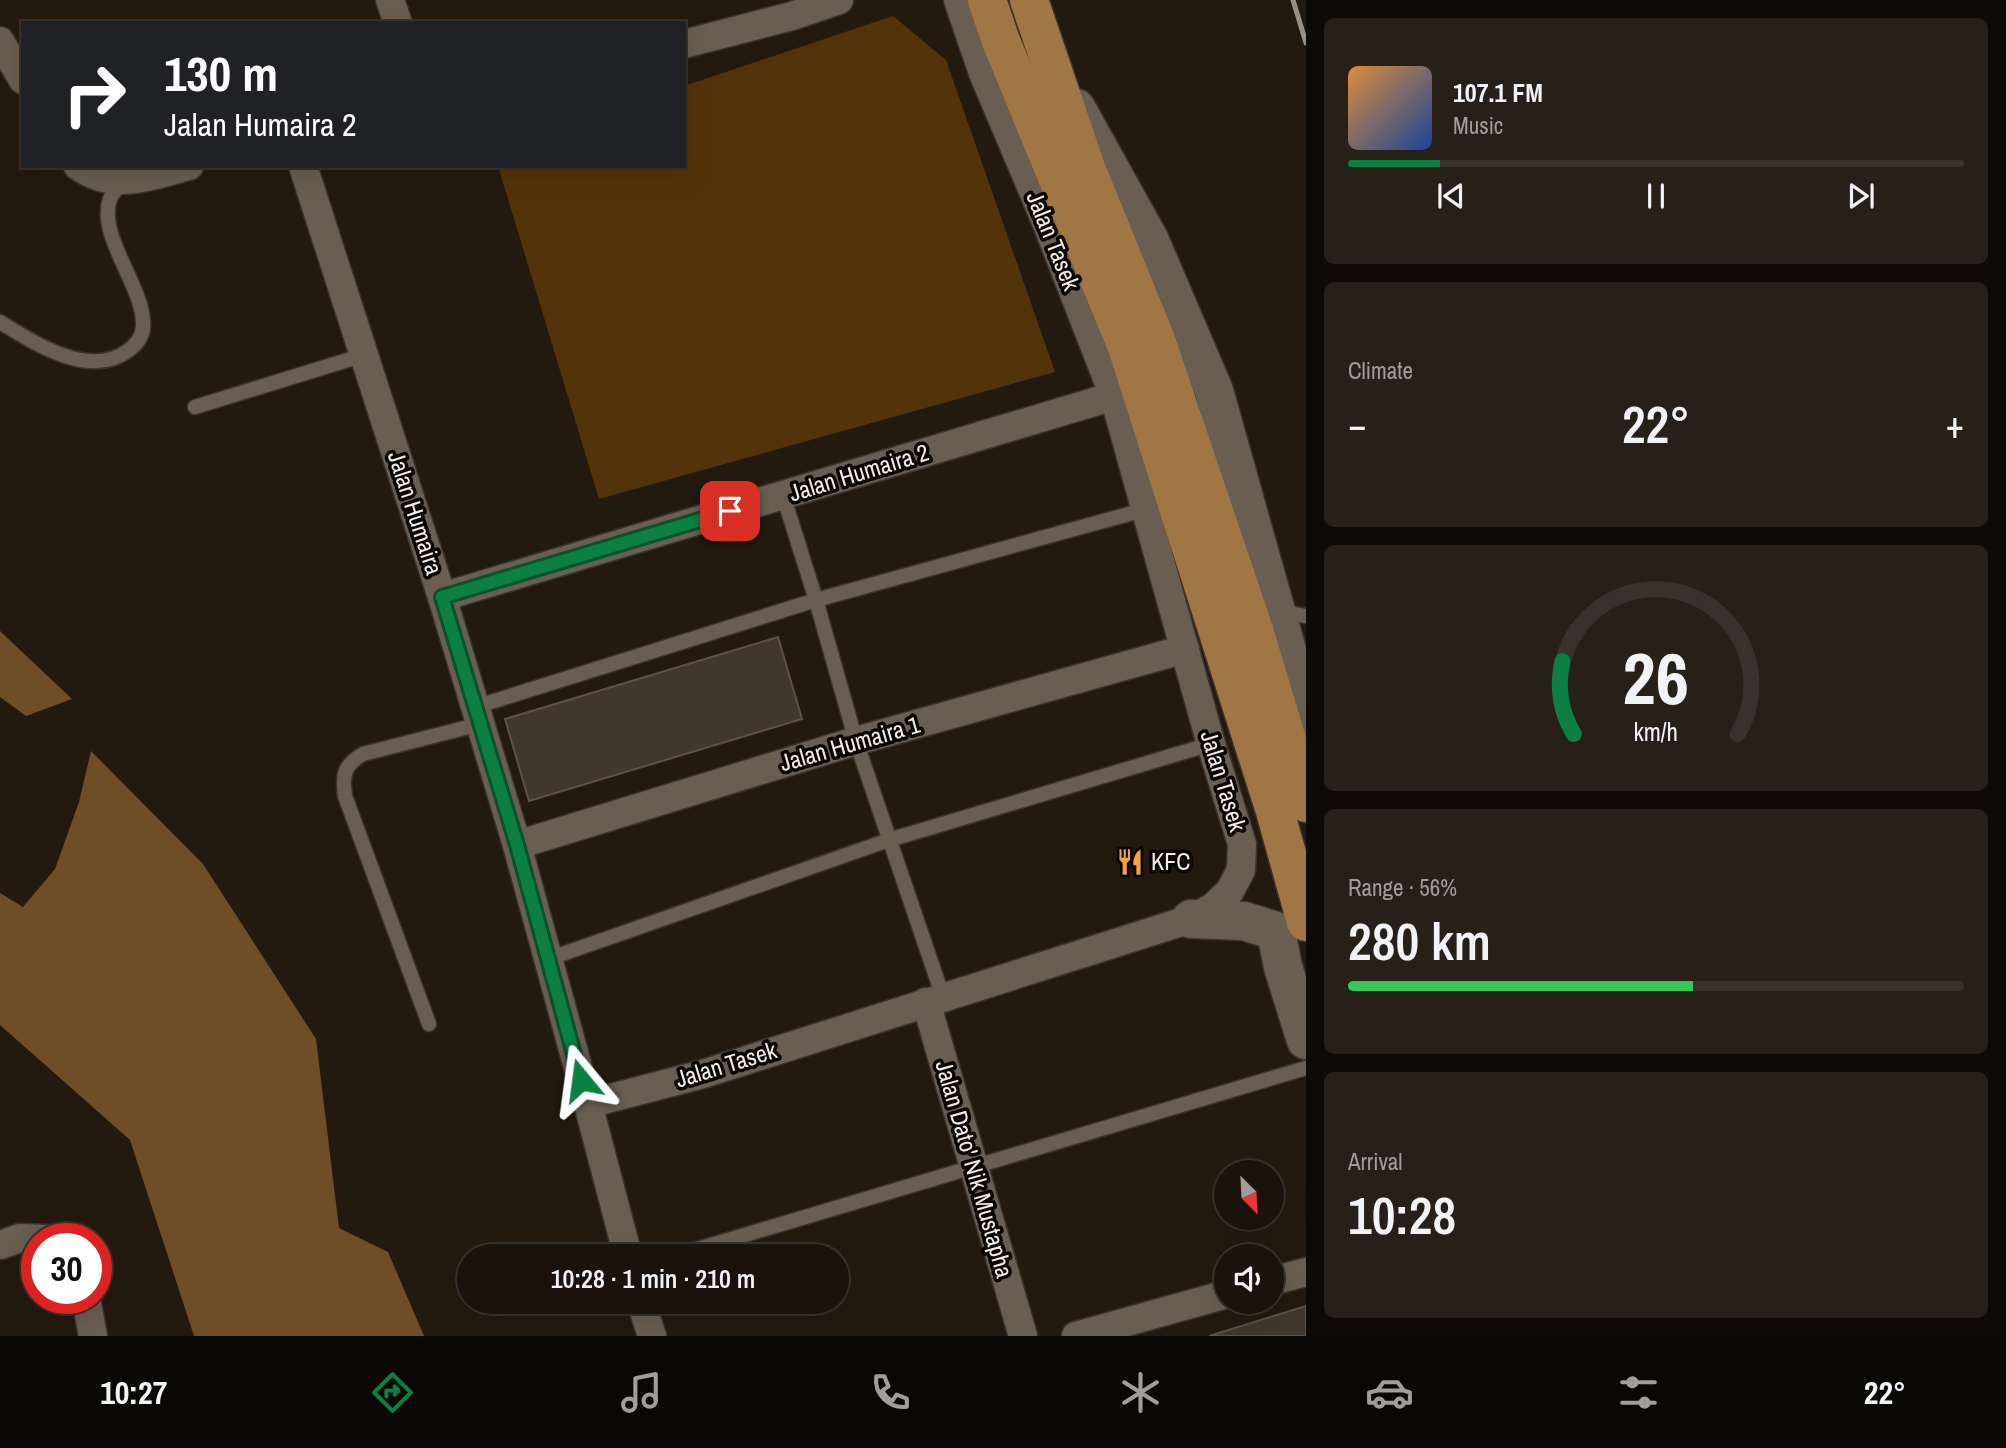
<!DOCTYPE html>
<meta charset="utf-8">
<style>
body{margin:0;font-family:"Archivo Narrow",sans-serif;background:#272019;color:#f1f3f6;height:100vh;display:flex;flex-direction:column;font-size:26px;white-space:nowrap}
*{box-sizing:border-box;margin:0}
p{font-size:23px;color:#9f9e9d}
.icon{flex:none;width:38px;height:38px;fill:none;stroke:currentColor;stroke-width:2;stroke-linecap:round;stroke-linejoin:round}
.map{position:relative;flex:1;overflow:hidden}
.sheet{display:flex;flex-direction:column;gap:18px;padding:18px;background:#0e0a06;width:700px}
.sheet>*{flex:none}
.hud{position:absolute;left:21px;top:21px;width:665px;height:147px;border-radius:0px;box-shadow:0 7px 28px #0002,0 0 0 2px #38322c;background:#202124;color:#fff;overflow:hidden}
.needle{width:46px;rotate:156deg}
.buttons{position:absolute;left:1214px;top:1160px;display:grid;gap:14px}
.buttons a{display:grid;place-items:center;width:70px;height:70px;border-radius:50%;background:#1a130b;box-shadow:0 7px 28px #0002,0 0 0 2px #38322c;font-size:35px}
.speed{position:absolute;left:21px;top:1223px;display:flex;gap:14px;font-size:35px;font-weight:700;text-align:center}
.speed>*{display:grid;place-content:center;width:91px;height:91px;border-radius:50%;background:#1a130b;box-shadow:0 7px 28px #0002,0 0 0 2px #38322c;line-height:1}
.speed .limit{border:10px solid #d22;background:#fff;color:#111}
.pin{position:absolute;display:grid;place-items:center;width:60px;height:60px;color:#fff;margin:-30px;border-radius:14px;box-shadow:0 4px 10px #0006}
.me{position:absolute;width:77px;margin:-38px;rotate:344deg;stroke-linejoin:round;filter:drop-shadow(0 0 5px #0008)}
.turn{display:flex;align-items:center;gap:24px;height:147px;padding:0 28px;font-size:32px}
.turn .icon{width:91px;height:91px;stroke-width:2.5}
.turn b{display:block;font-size:49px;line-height:60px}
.big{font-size:52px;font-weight:600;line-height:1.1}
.sheet .widget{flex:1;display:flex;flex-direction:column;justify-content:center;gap:10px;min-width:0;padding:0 24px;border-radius:10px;background:#272019}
.sheet .dial{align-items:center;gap:0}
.dial svg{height:182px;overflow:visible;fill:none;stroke:#38322c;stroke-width:7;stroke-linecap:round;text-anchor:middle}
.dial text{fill:#f1f3f6;stroke:none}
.song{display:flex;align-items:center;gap:21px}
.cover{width:84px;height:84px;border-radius:10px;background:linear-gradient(135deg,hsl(30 70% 55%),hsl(220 70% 35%))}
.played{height:7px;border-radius:4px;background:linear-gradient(90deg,#0b8043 15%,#38322c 15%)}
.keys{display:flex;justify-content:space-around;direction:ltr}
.heat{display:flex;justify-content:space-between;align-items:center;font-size:38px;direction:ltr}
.charge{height:10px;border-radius:5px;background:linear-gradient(90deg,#34c759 56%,#38322c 0)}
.trip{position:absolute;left:457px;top:1244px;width:392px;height:70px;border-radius:35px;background:#1a130b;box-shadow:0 7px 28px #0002,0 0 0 2px #38322c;font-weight:600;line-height:70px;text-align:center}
.tab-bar{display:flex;height:112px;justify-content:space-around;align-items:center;background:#0a0804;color:#9f9e9d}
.tab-bar .icon{width:49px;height:49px}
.tab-bar .selected{color:#0b8043}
.tab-bar b{font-size:32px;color:#f1f3f6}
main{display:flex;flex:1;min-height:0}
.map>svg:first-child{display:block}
.green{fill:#533309}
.water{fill:#6f4d26}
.building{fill:#42372c;stroke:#5e5247;stroke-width:2}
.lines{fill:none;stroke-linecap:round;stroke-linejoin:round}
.service-casing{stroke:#3a332e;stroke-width:17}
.minor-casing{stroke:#3a332e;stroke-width:31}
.secondary-casing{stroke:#3a332e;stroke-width:41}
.primary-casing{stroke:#3a332e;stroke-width:41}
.service{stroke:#6a5e52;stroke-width:14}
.minor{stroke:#6a5e52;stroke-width:28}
.secondary{stroke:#6a5e52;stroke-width:38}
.primary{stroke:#a17645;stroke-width:38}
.rail{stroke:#988f87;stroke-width:5}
.route-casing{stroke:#07532c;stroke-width:18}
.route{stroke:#0b8043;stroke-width:12}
.labels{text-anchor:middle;stroke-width:7;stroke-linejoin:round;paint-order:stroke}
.street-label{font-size:24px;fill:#f4ece5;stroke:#090503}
.poi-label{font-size:24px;fill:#f4ece5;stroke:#090503;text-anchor:start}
</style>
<main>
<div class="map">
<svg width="1306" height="1336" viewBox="0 0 1306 1336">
<rect width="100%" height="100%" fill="#23190f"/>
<polygon class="green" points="893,16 946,60 1055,372 599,499 498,166 684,166 684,86"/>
<g class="water">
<polygon points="0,631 72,699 26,716 0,697"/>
<polygon points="91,751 203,864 316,1039 339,1228 388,1252 424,1336 194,1336 130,1140 0,1025 0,893 23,907 55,869 79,802"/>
</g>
<g class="building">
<polygon points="778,637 802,719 529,801 505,719"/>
<polygon points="1306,1306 1306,1336 1209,1336"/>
</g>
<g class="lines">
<defs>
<g id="service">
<path d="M0,322C34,343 90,380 129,350C138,343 144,335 143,323C143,286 97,235 110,199C112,193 119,187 123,182"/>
<polyline points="195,407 364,355"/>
<polyline points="783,495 816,600 856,741 943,997"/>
<polyline points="1278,611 1306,616"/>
<polyline points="475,707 816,600 1147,509"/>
<polyline points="548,959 889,840 1211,744"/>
<path d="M429,1024L345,796C342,775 344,765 363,754L480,724"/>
<polyline points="674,1256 1306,1068"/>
</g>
<g id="minor">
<polyline points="390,0 398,23"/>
<polyline points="0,41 23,80"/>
<polyline points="684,44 792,16 839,0"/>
<path d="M78,166C114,192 149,176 189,166"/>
<polyline points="303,166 442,597 517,845 588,1104"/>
<polyline points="442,597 1114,396"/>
<polyline points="517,845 856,741 1185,649"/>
<polyline points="926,1002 1023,1336"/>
<polyline points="0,1245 20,1238 48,1239"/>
<polyline points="628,1256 588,1104 703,1074 1191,919 1213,907 1230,891 1241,870 1242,844 1211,744 1114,396 1047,224 983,73 958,0"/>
<polyline points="1272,1281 1306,1272"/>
<polyline points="86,1298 93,1336"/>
<polyline points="641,1302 652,1336"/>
<polyline points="1076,1336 1227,1294"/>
</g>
<g id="secondary">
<polyline points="1076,108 1150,241 1214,391 1306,718"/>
<polyline points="1191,919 1244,921 1276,931 1283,967 1306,1040"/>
</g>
<g id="primary">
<polyline points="987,0 1001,41 1127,347 1275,811 1306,922"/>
<polyline points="1029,0 1086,168 1156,340 1254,630 1306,803"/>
</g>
</defs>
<use href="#service" class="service-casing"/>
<use href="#minor" class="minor-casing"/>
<use href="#secondary" class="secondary-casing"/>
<use href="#primary" class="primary-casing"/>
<use href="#service" class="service"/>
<use href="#minor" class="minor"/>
<use href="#secondary" class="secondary"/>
<use href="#primary" class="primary"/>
<polyline class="rail" points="1293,0 1306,43"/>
</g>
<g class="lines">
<defs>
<polyline id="route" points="581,1080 517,845 442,597 730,511"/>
</defs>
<use href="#route" class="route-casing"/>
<use href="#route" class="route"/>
</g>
<defs>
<symbol id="restaurant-bare" viewBox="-9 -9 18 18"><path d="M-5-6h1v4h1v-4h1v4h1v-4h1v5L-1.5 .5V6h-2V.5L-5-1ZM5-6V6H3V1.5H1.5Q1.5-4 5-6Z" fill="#f4a344" stroke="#090503" stroke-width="2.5" paint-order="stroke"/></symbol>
</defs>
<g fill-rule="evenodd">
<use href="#restaurant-bare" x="1111" y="843" width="38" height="38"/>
</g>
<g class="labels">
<g class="street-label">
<text transform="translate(1053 241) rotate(68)" y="8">Jalan Tasek</text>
<text transform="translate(859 473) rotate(-17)" y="8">Jalan Humaira 2</text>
<text transform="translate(415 513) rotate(72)" y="8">Jalan Humaira</text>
<text transform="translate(850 744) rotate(-16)" y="8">Jalan Humaira 1</text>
<text transform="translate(1223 781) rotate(73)" y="8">Jalan Tasek</text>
<text transform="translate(726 1065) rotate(-17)" y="8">Jalan Tasek</text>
<text transform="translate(974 1169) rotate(74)" y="8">Jalan Dato' Nik Mustapha</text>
</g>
<g class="poi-label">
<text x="1151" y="870">KFC</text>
</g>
</g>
</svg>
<div class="buttons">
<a><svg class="needle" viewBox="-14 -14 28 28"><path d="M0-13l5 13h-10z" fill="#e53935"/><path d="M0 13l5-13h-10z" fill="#9f9e9d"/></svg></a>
<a><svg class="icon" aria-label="sound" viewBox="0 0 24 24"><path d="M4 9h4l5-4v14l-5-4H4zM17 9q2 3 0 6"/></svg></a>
</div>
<div class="speed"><div class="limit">30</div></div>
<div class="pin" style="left:730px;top:511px;background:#d93025"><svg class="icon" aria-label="arrive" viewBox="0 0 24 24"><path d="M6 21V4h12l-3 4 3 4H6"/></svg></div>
<svg class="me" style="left:581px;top:1080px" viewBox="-20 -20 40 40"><path d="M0-17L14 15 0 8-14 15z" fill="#0b8043" stroke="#fff" stroke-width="4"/></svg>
<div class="trip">10:28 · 1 min · 210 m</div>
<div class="hud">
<div class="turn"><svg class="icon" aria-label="right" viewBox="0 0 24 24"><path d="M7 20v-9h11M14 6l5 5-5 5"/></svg><div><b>130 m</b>Jalan Humaira 2</div></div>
</div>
</div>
<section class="sheet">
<div class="widget">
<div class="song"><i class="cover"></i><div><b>107.1 FM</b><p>Music</p></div></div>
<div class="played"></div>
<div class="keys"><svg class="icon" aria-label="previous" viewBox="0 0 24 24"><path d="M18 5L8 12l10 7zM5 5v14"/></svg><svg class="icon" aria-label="pause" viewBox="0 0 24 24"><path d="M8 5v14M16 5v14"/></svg><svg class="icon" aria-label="next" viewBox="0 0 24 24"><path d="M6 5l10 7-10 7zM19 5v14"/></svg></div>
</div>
<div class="widget"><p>Climate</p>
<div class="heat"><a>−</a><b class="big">22°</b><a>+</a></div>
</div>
<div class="widget dial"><svg viewBox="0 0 100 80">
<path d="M14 69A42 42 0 1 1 86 69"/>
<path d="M14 69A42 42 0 0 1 9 37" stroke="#0b8043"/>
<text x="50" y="56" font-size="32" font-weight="700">26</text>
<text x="50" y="72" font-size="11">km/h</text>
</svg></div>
<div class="widget"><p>Range · 56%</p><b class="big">280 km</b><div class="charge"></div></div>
<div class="widget"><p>Arrival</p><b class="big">10:28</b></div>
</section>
</main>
<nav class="tab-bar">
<b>10:27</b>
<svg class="icon selected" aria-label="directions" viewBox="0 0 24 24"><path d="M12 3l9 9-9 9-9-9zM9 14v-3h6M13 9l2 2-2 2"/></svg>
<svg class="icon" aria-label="music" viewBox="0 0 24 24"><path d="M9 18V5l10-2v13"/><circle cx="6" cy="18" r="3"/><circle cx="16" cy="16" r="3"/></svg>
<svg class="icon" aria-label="phone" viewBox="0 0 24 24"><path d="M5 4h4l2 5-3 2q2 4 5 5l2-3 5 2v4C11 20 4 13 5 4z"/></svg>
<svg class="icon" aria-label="climate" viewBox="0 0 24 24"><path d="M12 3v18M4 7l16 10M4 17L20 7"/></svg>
<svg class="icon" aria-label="car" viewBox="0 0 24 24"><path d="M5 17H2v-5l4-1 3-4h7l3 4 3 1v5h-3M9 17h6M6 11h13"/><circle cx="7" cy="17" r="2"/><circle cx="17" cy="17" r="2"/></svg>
<svg class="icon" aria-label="filters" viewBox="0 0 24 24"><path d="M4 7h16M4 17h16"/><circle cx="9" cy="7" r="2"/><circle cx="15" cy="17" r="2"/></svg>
<b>22°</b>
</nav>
